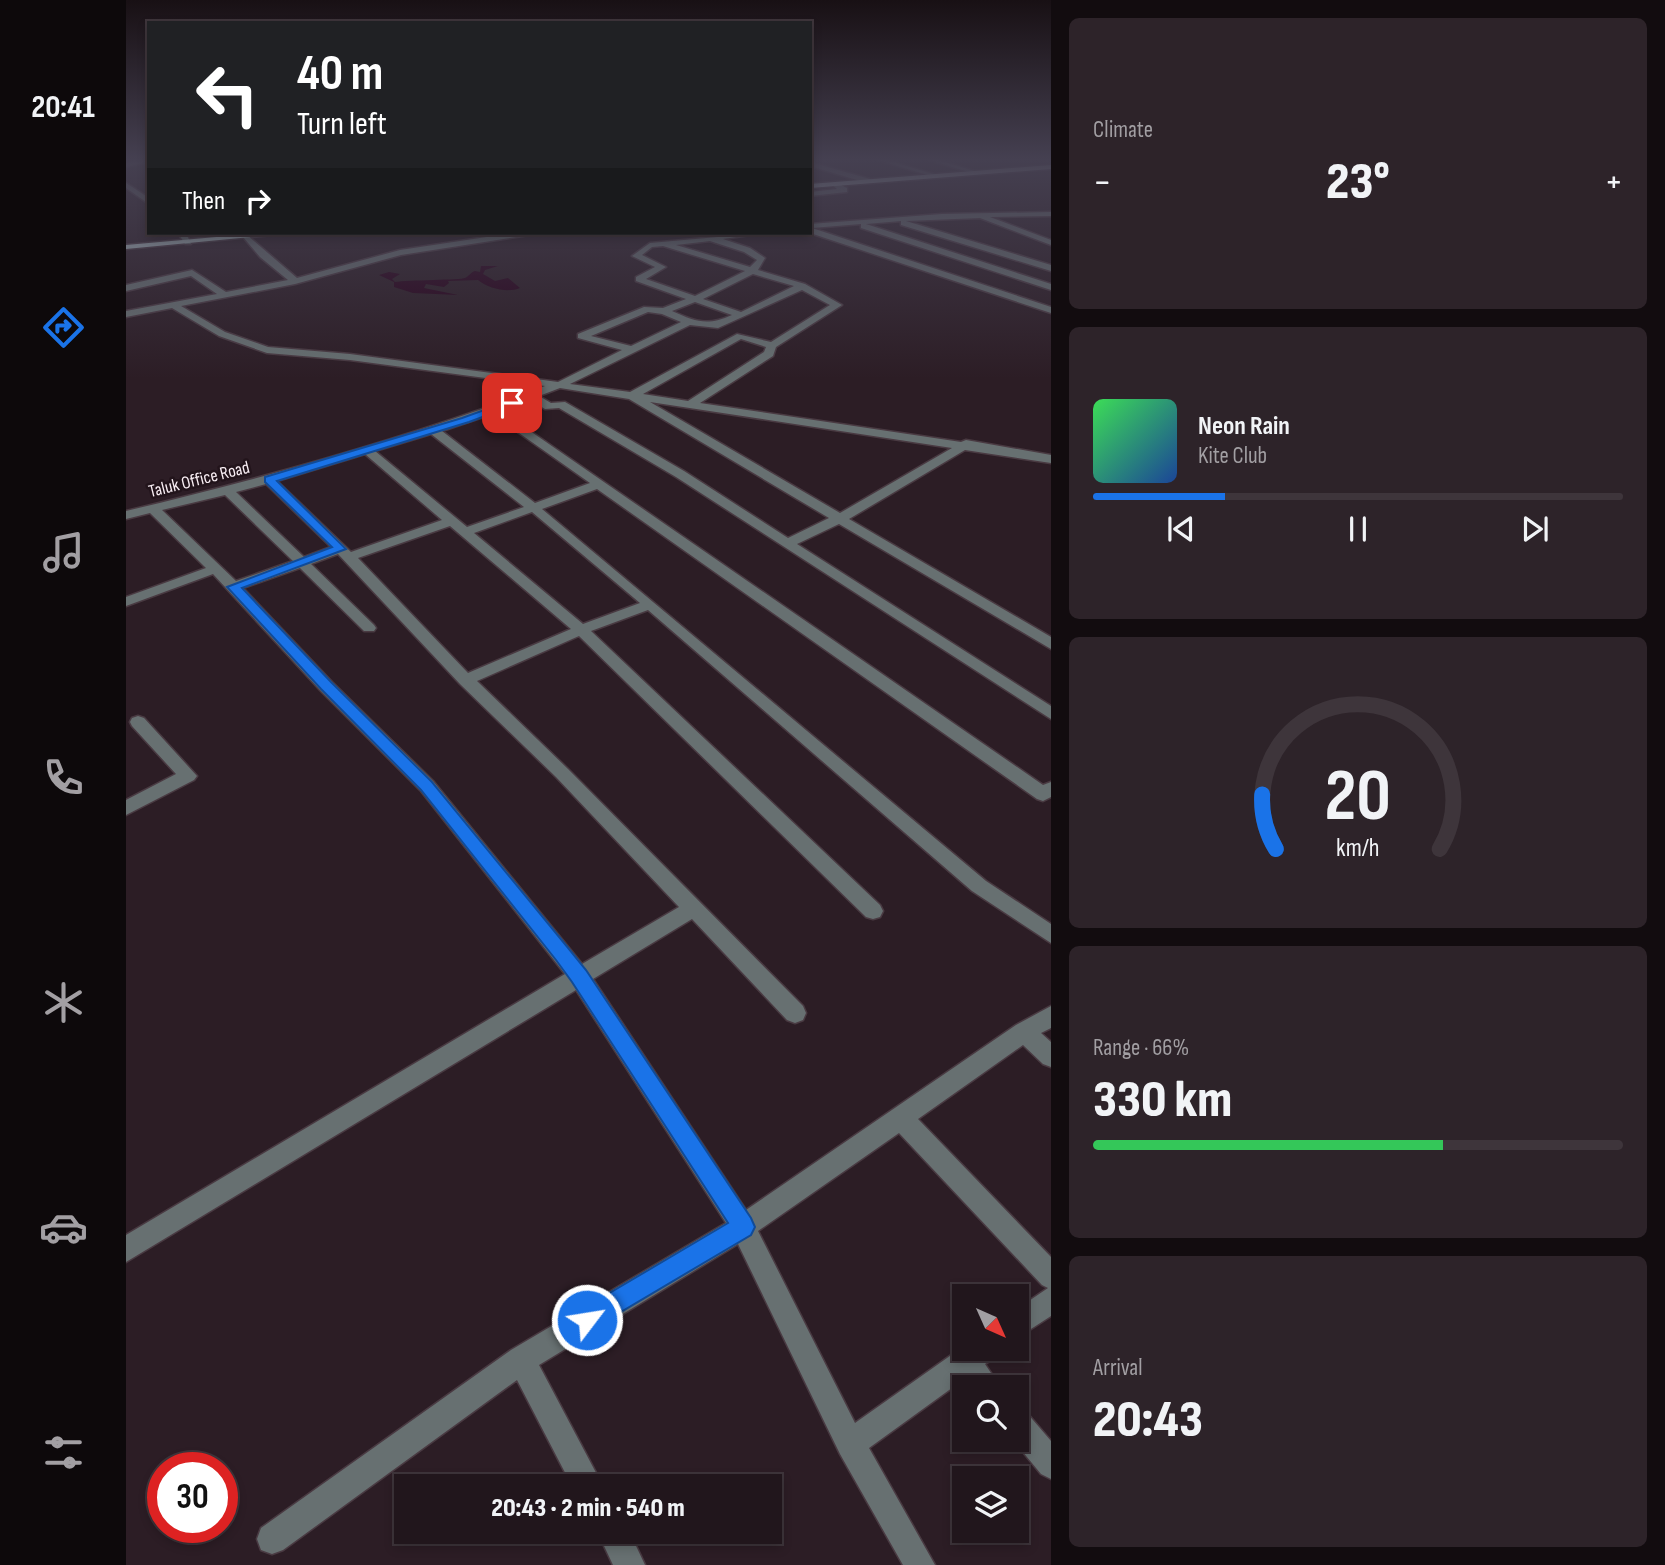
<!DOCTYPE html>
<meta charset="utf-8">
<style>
body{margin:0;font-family:"Sofia Sans Condensed",sans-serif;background:#2d2329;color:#f1f3f6;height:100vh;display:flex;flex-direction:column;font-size:26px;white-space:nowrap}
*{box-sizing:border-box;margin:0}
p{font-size:23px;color:#a29fa3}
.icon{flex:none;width:38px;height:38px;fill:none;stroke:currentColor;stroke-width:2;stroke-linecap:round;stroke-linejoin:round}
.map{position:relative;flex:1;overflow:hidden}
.panel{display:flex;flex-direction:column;gap:18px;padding:18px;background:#120c0f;width:614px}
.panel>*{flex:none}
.top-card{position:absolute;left:21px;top:21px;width:665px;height:214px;border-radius:0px;box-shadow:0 4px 10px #0003,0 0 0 2px #3e353b;background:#202124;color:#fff;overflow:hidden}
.needle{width:46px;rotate:135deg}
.tools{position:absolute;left:826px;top:1284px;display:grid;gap:14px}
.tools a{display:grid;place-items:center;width:77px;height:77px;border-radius:0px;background:#21161c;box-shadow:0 4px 10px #0003,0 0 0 2px #3e353b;font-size:35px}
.speed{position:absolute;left:21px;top:1452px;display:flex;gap:14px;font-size:35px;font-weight:700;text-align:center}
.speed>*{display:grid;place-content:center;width:91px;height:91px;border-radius:50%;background:#21161c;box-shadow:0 4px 10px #0003,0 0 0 2px #3e353b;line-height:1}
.speed .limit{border:10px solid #d22;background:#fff;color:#111}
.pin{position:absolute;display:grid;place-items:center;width:60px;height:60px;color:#fff;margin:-30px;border-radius:14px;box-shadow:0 4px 10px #0006}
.me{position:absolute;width:77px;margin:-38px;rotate:59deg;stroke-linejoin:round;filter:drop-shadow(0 0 5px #0008)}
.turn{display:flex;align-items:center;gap:24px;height:147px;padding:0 35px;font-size:32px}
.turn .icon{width:91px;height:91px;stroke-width:2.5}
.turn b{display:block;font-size:49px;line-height:60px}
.then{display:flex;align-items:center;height:66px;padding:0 35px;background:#0003;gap:14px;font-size:26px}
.big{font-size:52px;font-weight:800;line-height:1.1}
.panel .tile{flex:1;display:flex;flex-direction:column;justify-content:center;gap:10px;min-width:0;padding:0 24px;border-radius:10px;background:#2d2329}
.panel .dial{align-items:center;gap:0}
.dial svg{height:182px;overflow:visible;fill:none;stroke:#3e353b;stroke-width:7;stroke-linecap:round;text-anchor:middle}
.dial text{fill:#f1f3f6;stroke:none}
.song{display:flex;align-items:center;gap:21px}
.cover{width:84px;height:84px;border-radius:10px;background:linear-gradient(135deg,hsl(130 70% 55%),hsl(220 70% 35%))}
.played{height:7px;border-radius:4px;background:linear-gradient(90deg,#1a73e8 25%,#3e353b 25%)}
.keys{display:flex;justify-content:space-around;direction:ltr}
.heat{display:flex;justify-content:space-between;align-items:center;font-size:38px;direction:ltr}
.charge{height:10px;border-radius:5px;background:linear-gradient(90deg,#34c759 66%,#3e353b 0)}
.trip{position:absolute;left:268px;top:1474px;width:388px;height:70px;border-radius:0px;background:#21161c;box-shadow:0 4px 10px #0003,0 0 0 2px #3e353b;font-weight:800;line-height:70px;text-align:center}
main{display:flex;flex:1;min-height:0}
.dock{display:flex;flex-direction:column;width:126px;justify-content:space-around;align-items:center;background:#0d090b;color:#a29fa3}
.dock .icon{width:49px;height:49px}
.dock .current{color:#1a73e8}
.dock b{font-size:32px;color:#f1f3f6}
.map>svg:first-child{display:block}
.water{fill:#270019}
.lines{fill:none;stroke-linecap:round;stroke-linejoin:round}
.minor-casing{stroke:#493a42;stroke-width:3}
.major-casing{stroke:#493a42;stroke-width:3}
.minor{fill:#677071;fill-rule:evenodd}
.major{fill:#acc0c1;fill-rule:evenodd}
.route{fill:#1a73e8;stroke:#114b97;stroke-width:2}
.labels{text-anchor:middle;stroke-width:5;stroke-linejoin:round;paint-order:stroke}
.far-street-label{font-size:18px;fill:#f9eef4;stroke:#22141b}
</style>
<main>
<nav class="dock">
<b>20:41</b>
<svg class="icon current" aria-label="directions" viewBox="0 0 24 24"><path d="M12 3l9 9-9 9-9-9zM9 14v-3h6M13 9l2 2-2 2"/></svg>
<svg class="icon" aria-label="music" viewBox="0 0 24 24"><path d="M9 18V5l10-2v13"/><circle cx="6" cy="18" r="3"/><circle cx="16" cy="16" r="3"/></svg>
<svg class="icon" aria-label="phone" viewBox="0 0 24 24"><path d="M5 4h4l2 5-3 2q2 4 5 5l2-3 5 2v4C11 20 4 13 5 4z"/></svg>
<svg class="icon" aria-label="climate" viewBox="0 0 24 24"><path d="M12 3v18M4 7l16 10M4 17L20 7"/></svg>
<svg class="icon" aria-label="car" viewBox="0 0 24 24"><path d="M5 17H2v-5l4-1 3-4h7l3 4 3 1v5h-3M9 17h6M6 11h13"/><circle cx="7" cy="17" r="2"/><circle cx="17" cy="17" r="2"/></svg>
<svg class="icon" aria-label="filters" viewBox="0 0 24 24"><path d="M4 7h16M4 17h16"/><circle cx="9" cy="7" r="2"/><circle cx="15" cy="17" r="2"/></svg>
</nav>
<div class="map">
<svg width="925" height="1565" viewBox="0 0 925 1565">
<rect width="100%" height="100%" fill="#2c1d25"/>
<path class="water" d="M355,266H372L359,270L357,274L369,281L382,278L394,288C382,293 363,289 352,280L322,281L323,283L318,287L300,284L298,288L332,295L287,293L268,287V282L253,275L263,272L274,274L266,279L269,282C282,280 335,280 339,278C343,276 345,272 349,271L354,272Z"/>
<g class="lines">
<defs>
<g id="minor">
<polygon points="752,160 761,160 814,176 808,177"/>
<polygon points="803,160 812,160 855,173 849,174"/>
<polygon points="17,161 17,163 0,167 0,163"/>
<polygon points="684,162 744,179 745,181 741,183 684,166"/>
<polygon points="709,182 721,188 721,192 684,196 684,192 711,189 705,184"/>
<polygon points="0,183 23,198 23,204 0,188"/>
<polygon points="925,212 925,216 864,217 925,240 925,245 854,218 780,221 925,265 925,271 775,225 775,221 740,224 925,284 925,290 735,228 735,224 686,228 925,307 925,313 684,233 684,224 816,214"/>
<polygon points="52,233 60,233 65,244 59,244"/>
<path d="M388,233H416L275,255L169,284L55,306L99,332L142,347L224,354L432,382L496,350L452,338V334L518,307L537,308L560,299L510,281V277L529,267L506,256L524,243L637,233L597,239L624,248L639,258L632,270L679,284L716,305L650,347L647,356L574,403L835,442L840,440L925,455V463L839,450L723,519L925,637V649L713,524L671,544L925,706V719L550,477L433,408L419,409L404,400L375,411L917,785L925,782V797L917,801L911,799L471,489L416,509L860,881L925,924V943L846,891L522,610L465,631L754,905L757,911L754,917L747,919L740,917L453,636L351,681L442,769L677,1006L680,1013L677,1020L669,1023L661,1020L566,919L467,979L620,1210L890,1025L925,1006V1028L915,1033L925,1042V1067L917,1064L897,1045L792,1119L925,1257V1316L891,1338V1309L922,1288L916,1285L773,1133L632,1231L729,1423L838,1346V1349H871L867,1359L859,1364L875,1388H843L837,1380L743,1448L809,1565H777L714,1454L612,1244L413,1365L477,1486H446L391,1380L157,1550L146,1554L135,1550L131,1539L135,1528L385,1350L600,1223L450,990L0,1262V1235L439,974L295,791L194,690L87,574L0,606V597L80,568L24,513L0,519V511C142,477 283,438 419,386L224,360L141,353L93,336L46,308L0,317V311L91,294L65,276L0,291V285L66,270L100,292L162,280L134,257L117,237L121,235L171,278L274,250ZM584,241L618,252L631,260L624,267L550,245ZM537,246L619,271L569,296L520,279L540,267L516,255L526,247ZM627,274L668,286L615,312L577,299ZM676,290L704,305L645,342L611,334L504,392L444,384L564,325L592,328ZM569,302L606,315C582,326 570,322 546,311ZM522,312L536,314L555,322L505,346L465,336ZM615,339L640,347L638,352L562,401L517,394ZM434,388L503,399L703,518L662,538L558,471L439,402L425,403L413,396ZM524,402L826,448L714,513ZM366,414L464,483L409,503L316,431ZM305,434L398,507L341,527L249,451ZM239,454L316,520L225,552L151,481ZM140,484L205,547L178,557L110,492ZM99,495L167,561L110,581L36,510ZM406,512L514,603L457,624L348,533ZM324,526L445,629L342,673L232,558ZM212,554L334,684L430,777L553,907L456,964L307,781L206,682L117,588L174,568L238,631H248L250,628L248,625L185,564Z"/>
<polygon points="12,716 18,718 71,776 68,780 0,815 0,800 50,774 6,726 4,722 6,718"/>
<polygon points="891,1409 901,1413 925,1441 925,1479 915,1474 887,1440 891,1440"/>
<polygon points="471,1531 503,1531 519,1565 487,1565"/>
</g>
<g id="major">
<polygon points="925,165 925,169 684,188 684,184"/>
<polygon points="137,233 166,233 0,249 0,245"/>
</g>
</defs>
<use href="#minor" class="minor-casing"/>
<use href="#major" class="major-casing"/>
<use href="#minor" class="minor"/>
<use href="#major" class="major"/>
</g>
<linearGradient id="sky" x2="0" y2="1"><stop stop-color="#181014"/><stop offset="0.42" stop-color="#454051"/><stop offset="1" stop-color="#454051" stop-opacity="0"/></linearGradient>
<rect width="925" height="379" fill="url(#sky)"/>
<polygon class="route" points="386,400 391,403 389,405 343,422 151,481 220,549 116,588 205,682 306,782 443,949 460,970 625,1218 629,1227 625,1235 461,1332 453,1328 449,1320 453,1311 602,1223 446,982 430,960 295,790 195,689 101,587 206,547 139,482 139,477 336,418"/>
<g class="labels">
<g class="far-street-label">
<text transform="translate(73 479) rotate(-14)" y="6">Taluk Office Road</text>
</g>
</g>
</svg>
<div class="tools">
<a><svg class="needle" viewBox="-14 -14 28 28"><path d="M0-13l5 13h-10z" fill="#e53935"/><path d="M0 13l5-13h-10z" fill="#a29fa3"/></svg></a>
<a><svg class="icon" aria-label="search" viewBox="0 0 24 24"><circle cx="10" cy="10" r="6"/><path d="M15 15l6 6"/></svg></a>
<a><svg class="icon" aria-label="layers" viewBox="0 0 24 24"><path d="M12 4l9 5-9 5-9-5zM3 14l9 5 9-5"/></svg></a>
</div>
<div class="speed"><div class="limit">30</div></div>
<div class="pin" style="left:386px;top:403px;background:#d93025"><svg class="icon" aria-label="arrive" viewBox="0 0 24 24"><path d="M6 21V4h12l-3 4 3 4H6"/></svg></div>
<svg class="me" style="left:461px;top:1320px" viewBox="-20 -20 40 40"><circle r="17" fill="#1a73e8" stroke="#fff" stroke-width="3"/><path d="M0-11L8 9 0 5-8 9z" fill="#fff"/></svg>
<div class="trip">20:43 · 2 min · 540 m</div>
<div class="top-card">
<div class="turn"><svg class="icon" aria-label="left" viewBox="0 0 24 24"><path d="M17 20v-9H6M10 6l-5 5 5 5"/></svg><div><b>40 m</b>Turn left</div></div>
<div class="then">Then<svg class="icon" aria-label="right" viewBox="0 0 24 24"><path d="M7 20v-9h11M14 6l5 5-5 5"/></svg></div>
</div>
</div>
<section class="panel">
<div class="tile"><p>Climate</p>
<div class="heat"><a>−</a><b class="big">23°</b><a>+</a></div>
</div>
<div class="tile">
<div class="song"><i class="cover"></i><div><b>Neon Rain</b><p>Kite Club</p></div></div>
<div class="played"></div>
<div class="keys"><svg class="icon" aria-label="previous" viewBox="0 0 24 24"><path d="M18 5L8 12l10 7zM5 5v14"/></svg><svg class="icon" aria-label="pause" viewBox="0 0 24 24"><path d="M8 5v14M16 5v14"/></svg><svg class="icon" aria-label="next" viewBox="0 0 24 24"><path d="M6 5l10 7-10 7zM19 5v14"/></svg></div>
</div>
<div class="tile dial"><svg viewBox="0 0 100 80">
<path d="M14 69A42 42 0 1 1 86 69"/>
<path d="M14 69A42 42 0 0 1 8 45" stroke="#1a73e8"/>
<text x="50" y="56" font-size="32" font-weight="700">20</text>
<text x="50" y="72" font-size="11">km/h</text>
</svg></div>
<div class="tile"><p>Range · 66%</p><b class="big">330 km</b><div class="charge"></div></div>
<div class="tile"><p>Arrival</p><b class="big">20:43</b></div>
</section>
</main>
